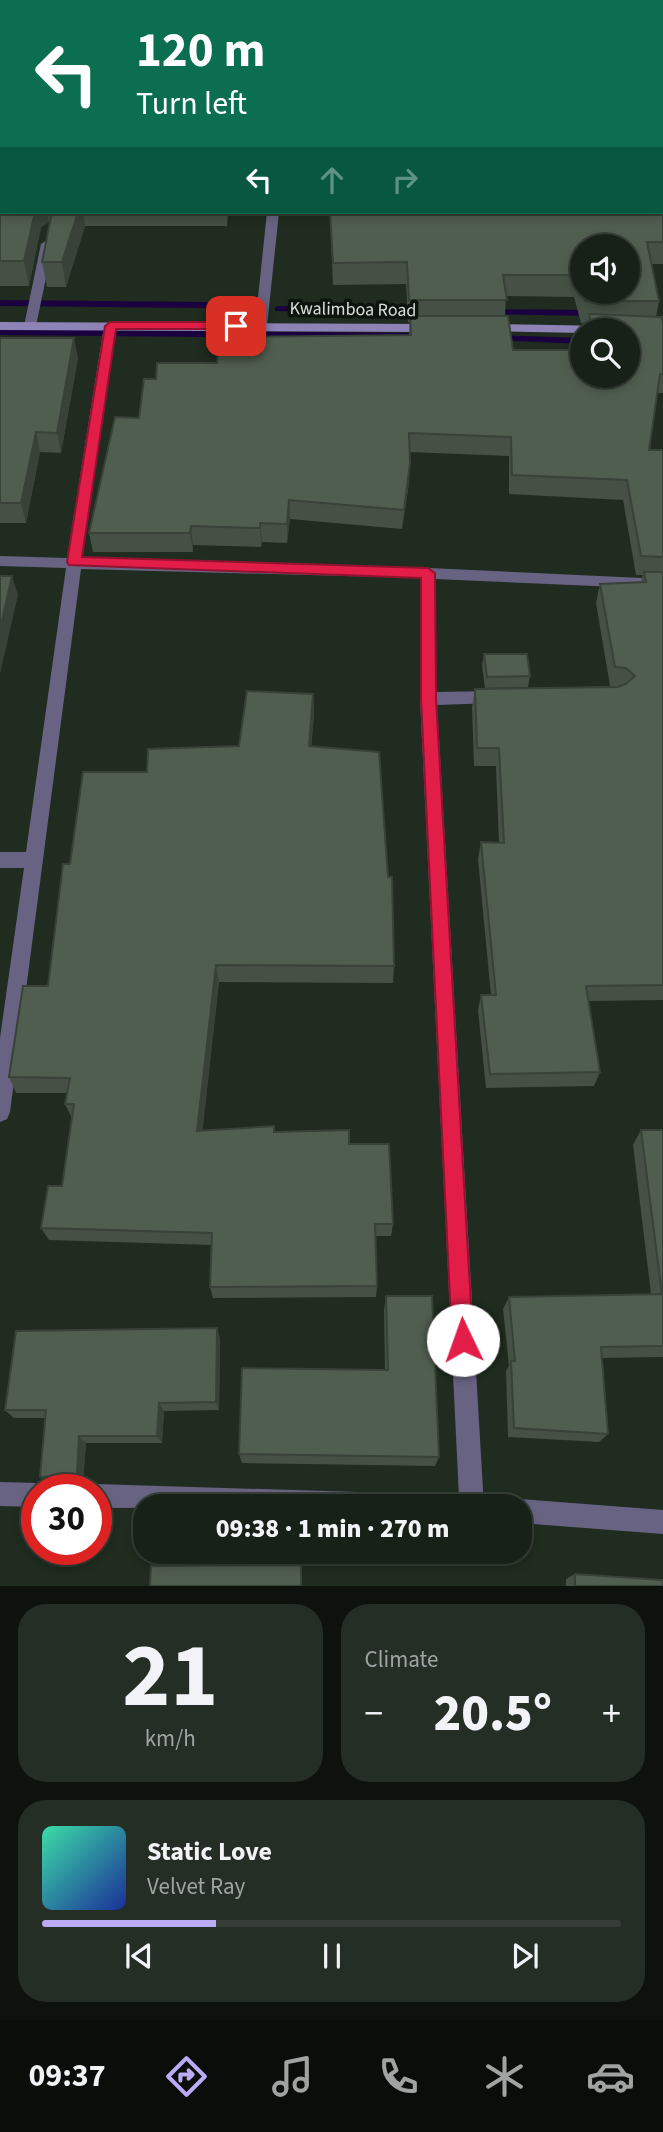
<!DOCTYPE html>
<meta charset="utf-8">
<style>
body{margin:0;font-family:"Source Sans 3",sans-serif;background:#252e25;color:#f1f3f6;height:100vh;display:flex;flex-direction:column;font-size:26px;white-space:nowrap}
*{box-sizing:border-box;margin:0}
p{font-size:23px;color:#9fa3a2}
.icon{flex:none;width:38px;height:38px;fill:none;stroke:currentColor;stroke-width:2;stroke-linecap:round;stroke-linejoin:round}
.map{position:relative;height:1586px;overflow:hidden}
.side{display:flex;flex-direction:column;gap:18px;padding:18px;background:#0d120d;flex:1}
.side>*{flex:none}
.banner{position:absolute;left:0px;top:0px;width:663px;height:214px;box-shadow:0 4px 10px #0003,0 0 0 2px #363e37;background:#0b6e4f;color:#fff;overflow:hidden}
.buttons{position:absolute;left:570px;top:234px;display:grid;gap:14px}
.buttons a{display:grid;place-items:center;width:70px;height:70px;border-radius:50%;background:#182118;box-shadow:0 4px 10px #0003,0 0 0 2px #363e37;font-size:35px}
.speed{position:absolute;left:21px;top:1474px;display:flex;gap:14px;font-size:35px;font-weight:700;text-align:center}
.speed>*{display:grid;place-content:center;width:91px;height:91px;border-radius:50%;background:#182118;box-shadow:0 4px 10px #0003,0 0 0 2px #363e37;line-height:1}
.speed .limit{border:10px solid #d22;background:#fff;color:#111}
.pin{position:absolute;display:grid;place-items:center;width:60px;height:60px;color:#fff;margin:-30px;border-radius:14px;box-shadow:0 4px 10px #0006}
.me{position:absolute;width:77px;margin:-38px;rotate:357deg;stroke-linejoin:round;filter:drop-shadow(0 0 5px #0008)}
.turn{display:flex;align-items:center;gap:24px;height:147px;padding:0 21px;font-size:32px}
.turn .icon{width:91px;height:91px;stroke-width:2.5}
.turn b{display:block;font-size:49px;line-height:60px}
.lanes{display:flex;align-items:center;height:66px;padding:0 21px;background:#0003;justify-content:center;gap:35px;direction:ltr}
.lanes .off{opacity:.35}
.big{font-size:52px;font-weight:800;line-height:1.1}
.side .widget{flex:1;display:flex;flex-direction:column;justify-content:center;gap:10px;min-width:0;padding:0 24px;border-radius:28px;background:#252e25}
.side .dial{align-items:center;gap:0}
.dial b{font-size:91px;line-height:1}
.song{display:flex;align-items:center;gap:21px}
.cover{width:84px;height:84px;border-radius:10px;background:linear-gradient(135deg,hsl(160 70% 55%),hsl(230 70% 35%))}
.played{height:7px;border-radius:4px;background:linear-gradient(90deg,#bbaaf6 30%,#363e37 30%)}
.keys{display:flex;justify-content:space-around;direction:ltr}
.heat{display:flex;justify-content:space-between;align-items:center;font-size:38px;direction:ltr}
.side .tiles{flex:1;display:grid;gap:18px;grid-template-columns:1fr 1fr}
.widget:last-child{grid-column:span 2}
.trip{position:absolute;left:133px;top:1494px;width:399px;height:70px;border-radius:28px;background:#182118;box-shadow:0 4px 10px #0003,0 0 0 2px #363e37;font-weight:800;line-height:70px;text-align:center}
.menu{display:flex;height:112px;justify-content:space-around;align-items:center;background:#0a0d0a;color:#9fa3a2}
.menu .icon{width:49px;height:49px}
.menu .selected{color:#bbaaf6}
.menu b{font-size:32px;color:#f1f3f6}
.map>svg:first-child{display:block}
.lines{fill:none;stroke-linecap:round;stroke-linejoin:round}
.stream{fill:#1b0040;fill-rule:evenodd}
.lane{fill:#696383;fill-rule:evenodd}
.street{fill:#696383;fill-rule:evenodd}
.secondary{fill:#8e83b6;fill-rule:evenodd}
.wall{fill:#455145;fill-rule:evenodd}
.shaded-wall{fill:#384238}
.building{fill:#505e50;stroke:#384238;stroke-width:2;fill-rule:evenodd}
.route{fill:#e11d48;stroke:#92132f;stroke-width:2}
.labels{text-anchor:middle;stroke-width:7;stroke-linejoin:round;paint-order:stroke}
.far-street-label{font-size:18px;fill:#d8e0d8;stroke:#0d130d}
</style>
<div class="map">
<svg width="663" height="1586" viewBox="0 0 663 1586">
<rect width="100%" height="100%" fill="#202c20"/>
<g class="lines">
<g class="stream">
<polygon points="0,300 206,302 211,305 206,308 0,306"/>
<polygon points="279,306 424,308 429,311 424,314 275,311 275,307"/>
<polygon points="486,309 595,310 600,313 595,316 482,314 481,312"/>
<polygon points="0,329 410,333 415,336 410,339 0,335"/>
<polygon points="493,335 583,338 583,344 489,340 488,338"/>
</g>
<g class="lane">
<rect x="64" y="0" width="10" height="2"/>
<polygon points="189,0 199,0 188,2"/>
<polygon points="0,113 2,113 0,122"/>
<polygon points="47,240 53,244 36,326 30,330 24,326 41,244"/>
</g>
<g class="street">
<rect x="286" y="0" width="10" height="2"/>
<polygon points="267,212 279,212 267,326 261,330 255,326"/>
<polygon points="110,322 116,326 82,558 428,568 663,579 663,589 436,579 436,692 496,691 504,697 496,703 437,705 484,1507 96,1508 96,1489 87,1489 96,1484 453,1495 459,1497 420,699 420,578 81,569 10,1112 7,1119 0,1122 0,1038 24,868 0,868 0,852 26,852 66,568 0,566 0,556 67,558 104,326"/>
<polygon points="0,1482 37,1483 47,1489 37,1489 37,1507 0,1506"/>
<polygon points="520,1499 663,1510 663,1534 520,1523 520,1507 509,1507 511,1502"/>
</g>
<g class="secondary">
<polygon points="0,322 432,324 438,328 432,332 0,330"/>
<polygon points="488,324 611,326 617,330 583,331 583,333 483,331 482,328"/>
</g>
</g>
<g class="wall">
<polygon points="663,0 663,74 662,74 662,2"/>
<polygon points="0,126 2,212 228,212 227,226 85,226 66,287 47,287 42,262 50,223 49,222 41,227 29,286 0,286"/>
<path d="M663,133V264H651L659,301L656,317L663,324V393H657L649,450H663V1000L589,1001L600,1072L594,1086L486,1088L478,1010L481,995H491L478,859L481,842L499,843L496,766H474L472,707L475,689L620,686H610L596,603L600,584L641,582L643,575H636L623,500L509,494V456L409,452V483L402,529L290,519L287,543L262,542L261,547L193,545V552H93L89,533L156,379L217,363L409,335L410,322H408L406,284L333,285L330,213L662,212ZM506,296L574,297L581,323H587L586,331H628L583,376L513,350L505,316Z"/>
<polygon points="0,338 78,358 61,453 40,452 26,523 0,523"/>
<polygon points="484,654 530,676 528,687 485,688 482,665"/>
<polygon points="313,694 314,714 311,746 394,966 393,983 219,982 202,1131 274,1132 349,1144 393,1224 391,1236 376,1236 377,1286 376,1297 213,1298 210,1287 212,1245 49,1240 41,1228 62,1186 72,1118 65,1104 67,1093 16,1093 9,1077 48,986 70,864 147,772 239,746"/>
<polygon points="641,1130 663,1130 663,1357 602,1358 608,1434 599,1442 508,1437 506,1371 509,1366 503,1309 509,1297 651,1294 633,1145"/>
<polygon points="386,1296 439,1457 435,1466 242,1463 239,1454 385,1370 384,1310"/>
<polygon points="220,1338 219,1410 164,1411 162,1443 86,1443 83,1481 48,1483 40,1477 45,1418 14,1418 5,1410"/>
<polygon points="575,1574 663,1586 566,1586 566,1579"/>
</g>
<g class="shaded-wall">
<polygon points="35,212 47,212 49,222 41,227 29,286 24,261"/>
<polygon points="78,212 83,212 85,226 66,287 62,262"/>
<polygon points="74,338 78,358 61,453 57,433"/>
<polygon points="36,432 40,452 26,523 21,503"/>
<polygon points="410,463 409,483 402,529 404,510"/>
<polygon points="289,500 290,519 287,543 287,524"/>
<polygon points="260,523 262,542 261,547 260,528"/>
<polygon points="191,526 193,545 193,552 190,533"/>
<polygon points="12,576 18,595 0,674 0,629"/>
<polygon points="313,694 314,714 310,766 309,746"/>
<polygon points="216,965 219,982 201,1146 197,1131"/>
<polygon points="217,1328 220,1338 219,1410 216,1402"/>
<polygon points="159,1403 164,1411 162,1443 157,1436"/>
<polygon points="79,1436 86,1443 83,1481 77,1475"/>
</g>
<g class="building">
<rect x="199" y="0" width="37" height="2"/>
<polygon points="310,0 663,0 663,57 662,57 662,2 310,2"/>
<polygon points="0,126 2,126 2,212 35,212 24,261 0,261"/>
<path d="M662,133H663V242H647L659,301H585L578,275H503L507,300H409L407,262L333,263L330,213L662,212ZM583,247H628V292H583Z"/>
<polygon points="52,212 78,212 62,262 42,262"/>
<polygon points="589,314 662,317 663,324 663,374 660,374 649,450 663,450 663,557 641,556 627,480 512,475 511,437 409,433 410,463 404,510 289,500 287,524 260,523 260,528 191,526 190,533 89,533 115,417 139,418 144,379 156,379 157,363 217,363 219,337 411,335 410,316 508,316 513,350 583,350 583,376 628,376 628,331 592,331"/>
<polygon points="0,338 74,338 57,433 36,432 21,503 0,503"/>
<polygon points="644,572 663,572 663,985 586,986 600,1072 490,1074 481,995 496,995 481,842 504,843 499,748 477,748 475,689 618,687 626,684 635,676 626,668 615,667 600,584 646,582"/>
<polygon points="0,576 12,576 0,629"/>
<polygon points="484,654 527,654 530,676 487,677"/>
<polygon points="247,691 313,694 309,746 379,752 388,877 392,877 394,966 216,965 197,1131 274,1126 274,1132 349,1130 349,1144 389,1144 393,1224 375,1224 377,1286 210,1287 212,1233 41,1228 48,1186 62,1186 74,1104 65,1104 70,1078 9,1077 23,986 48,986 63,864 70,864 83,772 147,772 148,749 239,746"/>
<polygon points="641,1130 663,1130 663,1346 601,1347 608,1434 514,1428 511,1361 515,1361 509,1297 662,1294"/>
<polygon points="386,1296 432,1296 439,1457 239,1454 242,1368 388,1370"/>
<polygon points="217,1328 216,1402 159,1403 157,1436 79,1436 77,1475 40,1477 46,1410 5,1410 16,1331"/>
<polygon points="301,1565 301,1586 150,1586 151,1566"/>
<polygon points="575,1574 663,1580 663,1586 575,1586"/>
</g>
<polygon class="route" points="110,322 236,322 242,326 236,329 116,329 82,557 428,568 435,573 436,699 473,1340 470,1347 463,1350 455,1347 452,1340 421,699 421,578 69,565 67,562 105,326"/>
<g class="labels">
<g class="far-street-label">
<text transform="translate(353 309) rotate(1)" y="6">Kwalimboa Road</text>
</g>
</g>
</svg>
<div class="buttons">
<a><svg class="icon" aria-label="sound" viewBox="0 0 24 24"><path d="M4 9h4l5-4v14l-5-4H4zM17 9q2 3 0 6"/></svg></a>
<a><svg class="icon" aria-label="search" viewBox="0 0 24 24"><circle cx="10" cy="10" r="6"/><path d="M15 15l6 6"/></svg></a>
</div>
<div class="speed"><div class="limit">30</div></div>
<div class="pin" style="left:236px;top:326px;background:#d93025"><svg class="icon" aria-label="arrive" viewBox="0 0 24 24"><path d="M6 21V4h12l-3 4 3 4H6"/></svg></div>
<svg class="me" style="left:463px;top:1340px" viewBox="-20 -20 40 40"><circle r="19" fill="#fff"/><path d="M0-13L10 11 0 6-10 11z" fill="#e11d48"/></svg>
<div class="trip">09:38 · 1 min · 270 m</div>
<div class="banner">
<div class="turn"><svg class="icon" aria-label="left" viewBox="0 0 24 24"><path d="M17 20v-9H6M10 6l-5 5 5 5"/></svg><div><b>120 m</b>Turn left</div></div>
<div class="lanes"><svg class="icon" aria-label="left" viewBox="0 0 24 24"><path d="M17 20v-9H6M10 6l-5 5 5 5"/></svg><svg class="icon off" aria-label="ahead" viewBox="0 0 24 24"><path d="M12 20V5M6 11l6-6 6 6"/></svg><svg class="icon off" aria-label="right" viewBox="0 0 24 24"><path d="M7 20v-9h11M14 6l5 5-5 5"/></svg></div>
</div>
</div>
<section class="side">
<div class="tiles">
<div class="widget dial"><b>21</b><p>km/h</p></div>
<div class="widget"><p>Climate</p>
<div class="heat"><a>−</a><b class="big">20.5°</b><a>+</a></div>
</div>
<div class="widget">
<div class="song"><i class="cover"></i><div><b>Static Love</b><p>Velvet Ray</p></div></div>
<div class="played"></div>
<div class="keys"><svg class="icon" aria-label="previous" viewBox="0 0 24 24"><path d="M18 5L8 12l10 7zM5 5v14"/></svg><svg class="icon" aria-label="pause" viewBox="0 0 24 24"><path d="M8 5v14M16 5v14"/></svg><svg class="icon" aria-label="next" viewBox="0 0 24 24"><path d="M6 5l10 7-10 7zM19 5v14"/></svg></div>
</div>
</div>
</section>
<nav class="menu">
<b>09:37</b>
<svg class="icon selected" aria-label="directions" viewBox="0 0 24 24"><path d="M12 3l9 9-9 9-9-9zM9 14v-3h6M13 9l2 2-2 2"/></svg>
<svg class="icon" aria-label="music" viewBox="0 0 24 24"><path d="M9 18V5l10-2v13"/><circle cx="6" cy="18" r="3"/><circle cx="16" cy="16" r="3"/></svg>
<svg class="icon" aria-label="phone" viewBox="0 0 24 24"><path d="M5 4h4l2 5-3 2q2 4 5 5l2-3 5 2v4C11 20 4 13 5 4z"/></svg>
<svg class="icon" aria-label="climate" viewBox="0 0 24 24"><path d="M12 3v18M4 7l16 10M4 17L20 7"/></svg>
<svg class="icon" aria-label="car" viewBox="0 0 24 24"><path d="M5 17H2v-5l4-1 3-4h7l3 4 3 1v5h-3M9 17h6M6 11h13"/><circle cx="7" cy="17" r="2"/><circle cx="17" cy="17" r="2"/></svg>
</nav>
